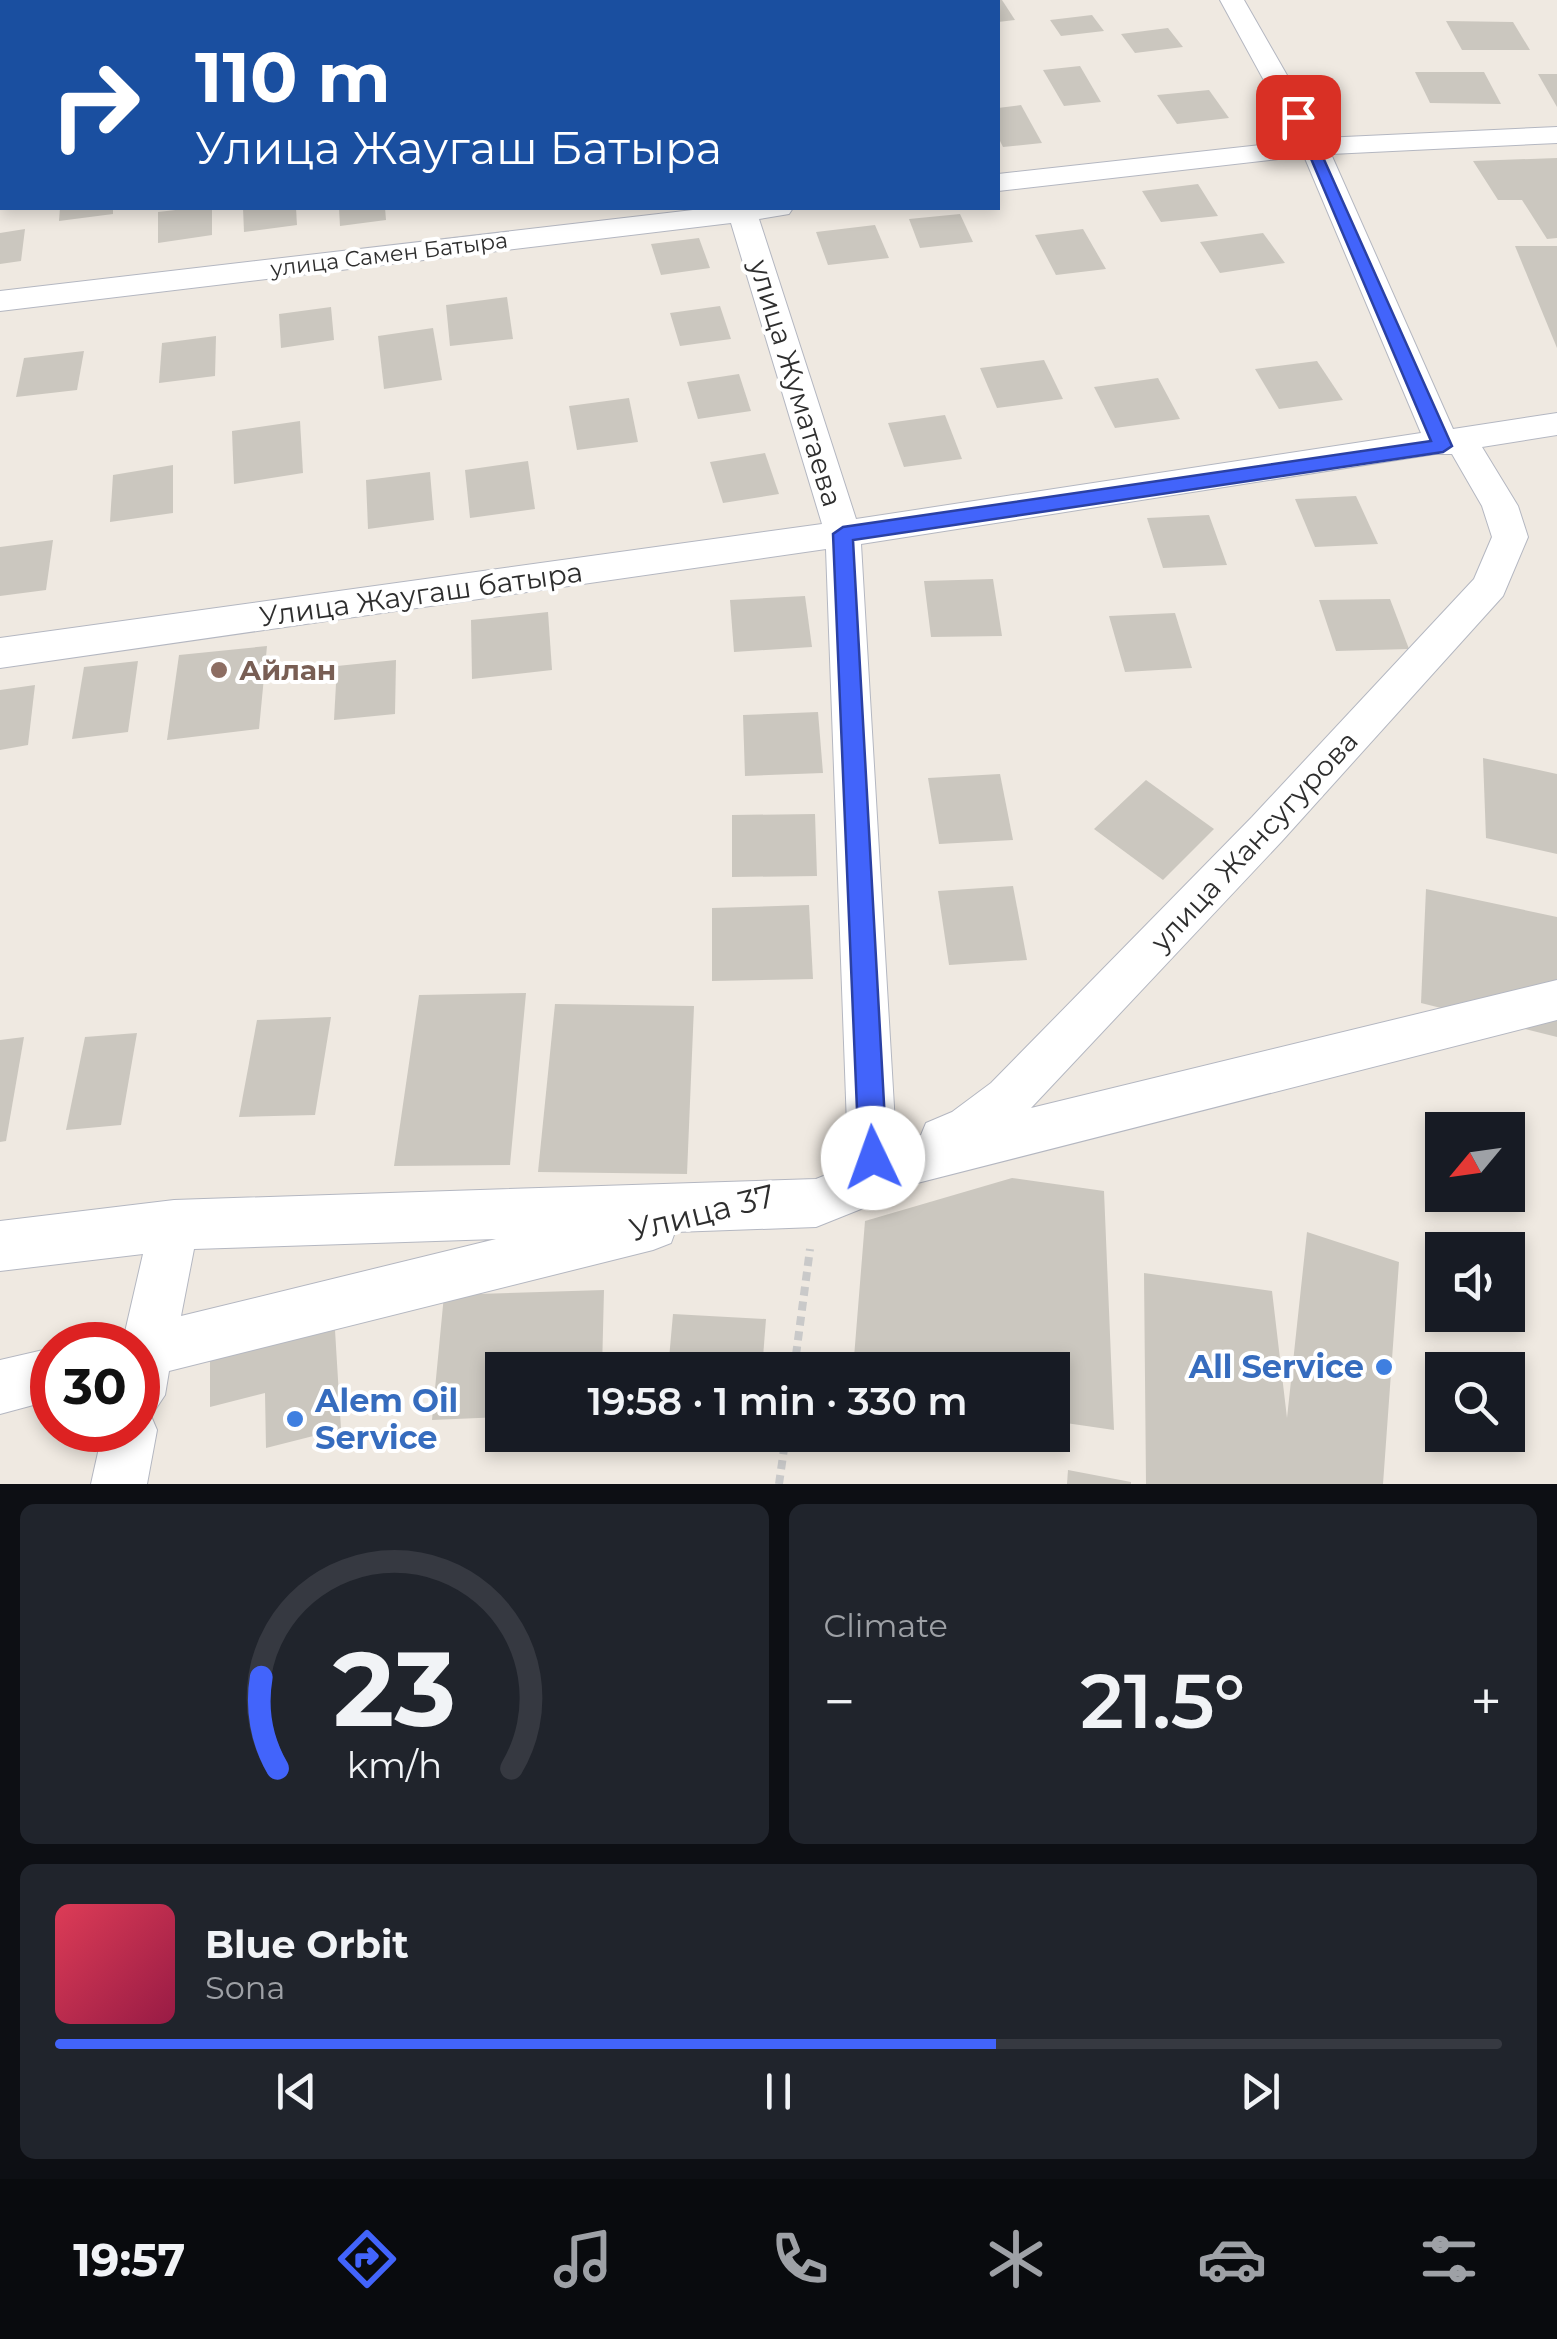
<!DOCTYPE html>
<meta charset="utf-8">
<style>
body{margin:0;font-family:Montserrat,sans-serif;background:#20242c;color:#f1f3f6;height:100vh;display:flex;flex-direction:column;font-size:38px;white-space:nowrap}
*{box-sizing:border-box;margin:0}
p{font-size:32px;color:#9ea1a6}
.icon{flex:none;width:55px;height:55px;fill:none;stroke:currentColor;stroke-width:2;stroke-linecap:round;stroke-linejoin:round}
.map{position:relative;height:1484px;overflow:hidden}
.sheet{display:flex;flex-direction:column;gap:20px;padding:20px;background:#0d0f14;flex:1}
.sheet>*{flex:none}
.guide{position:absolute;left:0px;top:0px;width:1000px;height:210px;box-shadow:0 5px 15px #0003;background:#1a4fa0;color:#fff;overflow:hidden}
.needle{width:65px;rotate:241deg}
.fabs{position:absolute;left:1425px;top:1112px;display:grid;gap:20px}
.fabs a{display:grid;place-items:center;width:100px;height:100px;border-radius:0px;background:#171b24;box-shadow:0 5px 15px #0003;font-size:50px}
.speed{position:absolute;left:30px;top:1322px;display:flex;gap:20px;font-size:50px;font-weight:700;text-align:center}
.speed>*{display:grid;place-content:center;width:130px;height:130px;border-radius:50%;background:#171b24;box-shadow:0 5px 15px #0003;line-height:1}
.speed .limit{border:15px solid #d22;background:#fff;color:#111}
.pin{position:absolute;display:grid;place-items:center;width:85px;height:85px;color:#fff;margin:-42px;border-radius:20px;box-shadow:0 5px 15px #0006}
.me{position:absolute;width:110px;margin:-55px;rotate:357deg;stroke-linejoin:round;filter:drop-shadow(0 0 8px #0008)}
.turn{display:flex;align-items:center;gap:35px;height:210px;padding:0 30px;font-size:45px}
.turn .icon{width:130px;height:130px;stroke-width:2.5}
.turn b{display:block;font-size:70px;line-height:85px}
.big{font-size:75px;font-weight:600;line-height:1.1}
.sheet .tile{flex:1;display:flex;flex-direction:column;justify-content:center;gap:15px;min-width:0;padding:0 35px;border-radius:15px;background:#20242c}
.sheet .dial{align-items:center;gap:0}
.dial svg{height:260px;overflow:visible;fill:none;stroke:#363941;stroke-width:7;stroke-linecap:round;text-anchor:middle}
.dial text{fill:#f1f3f6;stroke:none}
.song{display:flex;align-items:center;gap:30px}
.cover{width:120px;height:120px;border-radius:15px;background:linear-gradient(135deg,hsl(350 70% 55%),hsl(340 70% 35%))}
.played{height:10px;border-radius:5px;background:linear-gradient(90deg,#4264fb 65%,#363941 65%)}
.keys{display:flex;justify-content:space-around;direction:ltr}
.heat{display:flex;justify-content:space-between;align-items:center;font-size:55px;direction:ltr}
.sheet .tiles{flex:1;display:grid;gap:20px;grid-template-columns:1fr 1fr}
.tile:last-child{grid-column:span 2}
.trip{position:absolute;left:485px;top:1352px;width:585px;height:100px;border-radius:0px;background:#171b24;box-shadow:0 5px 15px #0003;font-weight:600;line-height:100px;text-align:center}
.dock{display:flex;height:160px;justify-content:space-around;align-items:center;background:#090b0e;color:#9ea1a6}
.dock .icon{width:70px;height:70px}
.dock .current{color:#4264fb}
.dock b{font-size:45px;color:#f1f3f6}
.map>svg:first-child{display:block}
.building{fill:#cbc7bf}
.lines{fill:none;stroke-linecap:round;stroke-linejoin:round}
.minor-casing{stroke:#b4b7c1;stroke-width:2}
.path{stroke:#c9c9c9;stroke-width:8;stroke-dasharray:9 6;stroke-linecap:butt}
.minor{fill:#fff;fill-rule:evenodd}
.route{fill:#4264fb;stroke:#2b41a3;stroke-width:2.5}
.education-dot{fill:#8d6e63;stroke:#fff;stroke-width:4}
.shop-dot{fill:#3f7fe0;stroke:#fff;stroke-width:4}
.labels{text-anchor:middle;stroke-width:8;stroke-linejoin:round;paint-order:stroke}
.far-street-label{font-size:22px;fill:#2e2e2e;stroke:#fff}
.street-label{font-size:28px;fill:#2e2e2e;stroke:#fff}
.education-label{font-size:28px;font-weight:bold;fill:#785e54;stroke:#fff;text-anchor:start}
.near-street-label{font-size:32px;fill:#2e2e2e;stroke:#fff}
.near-shop-label{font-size:32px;font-weight:bold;fill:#366cbe;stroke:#fff;text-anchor:end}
</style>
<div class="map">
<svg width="1557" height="1484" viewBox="0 0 1557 1484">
<rect width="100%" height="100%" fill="#efe9e1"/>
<g class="building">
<polygon points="998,0 1002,0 1015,20 998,22"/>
<polygon points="1092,15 1104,31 1061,36 1050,20"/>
<polygon points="1446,21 1513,22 1530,50 1462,50"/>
<polygon points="1168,28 1183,47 1135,53 1121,34"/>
<polygon points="1080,66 1101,102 1064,106 1043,70"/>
<polygon points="1415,72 1484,72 1501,104 1430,103"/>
<polygon points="1538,74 1557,74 1557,107"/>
<polygon points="1209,90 1229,118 1177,124 1157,95"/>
<polygon points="1021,105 1042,143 1003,147 998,137 998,108"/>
<polygon points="1557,158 1557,238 1547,239 1522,200 1498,200 1473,161"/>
<polygon points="1198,184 1218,216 1161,222 1142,191"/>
<polygon points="60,208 113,208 113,214 59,221"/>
<polygon points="193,208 212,208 212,235 158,243 158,212"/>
<polygon points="243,208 296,208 297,225 244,232"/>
<polygon points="339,208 385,208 386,220 340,226"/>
<polygon points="960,214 973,242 920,248 909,219"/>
<polygon points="875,225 889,258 828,265 816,232"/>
<polygon points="25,229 21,261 0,264 0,233"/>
<polygon points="1083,229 1106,269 1056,275 1035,235"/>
<polygon points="1263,233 1285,263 1220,273 1200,242"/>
<polygon points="699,238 710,268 661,275 651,244"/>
<polygon points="1515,246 1557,246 1557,348"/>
<polygon points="507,297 513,339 450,346 446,305"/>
<polygon points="720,306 731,339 680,346 670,313"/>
<polygon points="331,307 334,340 281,348 279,314"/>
<polygon points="433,328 442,380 384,389 378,336"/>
<polygon points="216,336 215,376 159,383 162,343"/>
<polygon points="84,351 77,390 16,397 24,358"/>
<polygon points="1044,360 1063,399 997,408 980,368"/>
<polygon points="1317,361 1343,400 1279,409 1255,369"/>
<polygon points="739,374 751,411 698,419 687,382"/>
<polygon points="1158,378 1180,419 1115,428 1094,387"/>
<polygon points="629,398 638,442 577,450 569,406"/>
<polygon points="945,415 962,459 904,467 888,423"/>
<polygon points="300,421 303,473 234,484 232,431"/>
<polygon points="765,453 779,494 723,503 710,462"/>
<polygon points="528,461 535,509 470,518 465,470"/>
<polygon points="173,465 173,513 110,522 113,475"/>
<polygon points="430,472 434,520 368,529 366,480"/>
<polygon points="1356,496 1378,544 1315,547 1295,499"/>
<polygon points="1209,515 1227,565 1163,568 1147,518"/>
<polygon points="53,540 46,590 0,596 0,547"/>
<polygon points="993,579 1002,636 931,637 924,581"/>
<polygon points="805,596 812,647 734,652 730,600"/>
<polygon points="1390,599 1409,649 1336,651 1319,600"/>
<polygon points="548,612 552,670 472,679 471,620"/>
<polygon points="1175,613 1192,668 1125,672 1109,616"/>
<polygon points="267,646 259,729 167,740 179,655"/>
<polygon points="396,660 395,714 334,720 337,666"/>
<polygon points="138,661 128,732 72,739 84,667"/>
<polygon points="35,685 28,745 0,750 0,690"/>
<polygon points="818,712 823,773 745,776 743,715"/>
<polygon points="1483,758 1557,774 1557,854 1486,838"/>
<polygon points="1000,774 1013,840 939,844 928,778"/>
<polygon points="1146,780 1214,829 1163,880 1094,829"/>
<polygon points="815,814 817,876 732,877 732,815"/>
<polygon points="1013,886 1027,960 949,965 938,891"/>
<polygon points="1426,889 1557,917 1557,1037 1421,1003"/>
<polygon points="809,905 813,979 712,981 712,908"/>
<polygon points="526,993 510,1165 394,1166 419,995"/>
<polygon points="555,1004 694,1006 687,1174 538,1172"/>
<polygon points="331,1017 315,1115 239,1117 257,1020"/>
<polygon points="137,1033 121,1125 66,1130 85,1037"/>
<polygon points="24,1037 6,1141 0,1142 0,1040"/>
<polygon points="1012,1178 1104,1191 1114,1430 1052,1421 1052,1370 853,1370 865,1221"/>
<polygon points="1307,1232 1399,1262 1383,1484 1146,1484 1144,1273 1272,1291 1287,1418"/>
<polygon points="604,1290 602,1370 502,1370 502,1417 432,1420 444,1295"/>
<polygon points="673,1314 766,1319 762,1370 668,1370"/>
<polygon points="335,1330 341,1429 266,1448 265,1393 210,1407 210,1360"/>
<polygon points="1068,1470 1131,1482 1131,1484 1067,1484"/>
</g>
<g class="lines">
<defs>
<g id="minor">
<polygon points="664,0 688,0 689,2 665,2"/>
<path d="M1220,0H1244L1323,138L1557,127V143L1331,154L1453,429L1557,413V435L1482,447L1518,506L1528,537L1503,596L1282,841L1031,1108L1557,980V1020L882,1192L876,1203L816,1227L675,1232L671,1243L653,1250L169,1371L165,1395L151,1416L157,1430L147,1484H91L103,1430H138V1345H115L125,1332L143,1254L0,1271V1221L174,1200L816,1179L826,1175L833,1159L848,1153L826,549L0,668V638L822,524L731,223L0,311V291L710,208H793L789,214L759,219L856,519L1421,433L1304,156L998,191V174L1297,141ZM1435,454H1452L1482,506L1492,537L1474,579L1252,817L991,1083L952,1112L926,1123L921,1135L896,1141L861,544ZM496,1239L181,1316L194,1249Z"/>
<rect x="0" y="48" width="2" height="16"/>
<polygon points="52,1348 52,1400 0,1414 0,1360"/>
</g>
</defs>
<use href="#minor" class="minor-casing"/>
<g class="path">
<polyline points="794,1370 810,1249"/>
<polyline points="779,1484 786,1435"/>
</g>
<use href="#minor" class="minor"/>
</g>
<polygon class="route" points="1292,114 1305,117 1452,446 1443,452 853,540 887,1158 883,1168 873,1172 863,1168 859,1158 833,534 843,527 1431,441"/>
<circle class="education-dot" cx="219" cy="670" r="10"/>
<g class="shop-dot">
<circle cx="1384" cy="1367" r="10"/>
<circle cx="295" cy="1419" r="10"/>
</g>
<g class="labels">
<g class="far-street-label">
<text transform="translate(389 254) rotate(-7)" y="8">улица Самен Батыра</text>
</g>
<g class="street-label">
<text transform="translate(796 383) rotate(73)" y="10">улица Жуматаева</text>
<text transform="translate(421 594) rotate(-8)" y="10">Улица Жаугаш батыра</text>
<text transform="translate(1254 841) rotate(-47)" y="10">улица Жансугурова</text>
</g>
<g class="education-label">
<text x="239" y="680">Айлан</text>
</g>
<g class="near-street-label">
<text transform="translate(702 1213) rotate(-14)" y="11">Улица 37</text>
</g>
<g class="near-shop-label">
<text x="1364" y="1378">All Service</text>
<text x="315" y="1412" text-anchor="start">Alem Oil<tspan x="315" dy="37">Service</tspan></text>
</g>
</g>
</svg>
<div class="fabs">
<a><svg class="needle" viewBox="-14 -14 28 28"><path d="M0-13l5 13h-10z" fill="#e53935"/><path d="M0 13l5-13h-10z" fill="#9ea1a6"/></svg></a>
<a><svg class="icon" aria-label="sound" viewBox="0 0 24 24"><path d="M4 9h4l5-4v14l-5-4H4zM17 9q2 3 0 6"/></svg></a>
<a><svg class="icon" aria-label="search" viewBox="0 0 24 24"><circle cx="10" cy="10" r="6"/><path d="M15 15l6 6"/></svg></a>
</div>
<div class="speed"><div class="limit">30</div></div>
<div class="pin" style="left:1298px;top:117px;background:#d93025"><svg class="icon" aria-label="arrive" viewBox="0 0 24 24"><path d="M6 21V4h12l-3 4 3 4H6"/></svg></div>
<svg class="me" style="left:873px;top:1158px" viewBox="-20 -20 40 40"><circle r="19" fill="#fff"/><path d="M0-13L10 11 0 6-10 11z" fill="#4264fb"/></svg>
<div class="trip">19:58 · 1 min · 330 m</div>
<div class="guide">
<div class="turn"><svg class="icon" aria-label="right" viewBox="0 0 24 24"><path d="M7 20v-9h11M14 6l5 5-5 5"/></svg><div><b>110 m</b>Улица Жаугаш Батыра</div></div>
</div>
</div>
<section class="sheet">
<div class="tiles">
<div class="tile dial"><svg viewBox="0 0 100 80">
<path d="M14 69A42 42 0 1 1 86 69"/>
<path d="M14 69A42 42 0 0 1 9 41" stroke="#4264fb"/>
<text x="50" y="56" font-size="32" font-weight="700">23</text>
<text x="50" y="72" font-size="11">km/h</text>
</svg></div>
<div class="tile"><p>Climate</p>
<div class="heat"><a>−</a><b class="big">21.5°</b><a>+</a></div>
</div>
<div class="tile">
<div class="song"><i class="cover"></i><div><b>Blue Orbit</b><p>Sona</p></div></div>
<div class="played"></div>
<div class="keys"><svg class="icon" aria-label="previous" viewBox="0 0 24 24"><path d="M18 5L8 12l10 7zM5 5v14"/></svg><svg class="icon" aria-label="pause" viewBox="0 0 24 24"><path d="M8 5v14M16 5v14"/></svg><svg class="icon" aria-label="next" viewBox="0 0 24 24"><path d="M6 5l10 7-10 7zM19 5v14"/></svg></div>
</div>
</div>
</section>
<nav class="dock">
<b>19:57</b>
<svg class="icon current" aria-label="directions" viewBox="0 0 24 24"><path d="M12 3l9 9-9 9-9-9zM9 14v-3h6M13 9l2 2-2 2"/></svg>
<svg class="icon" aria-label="music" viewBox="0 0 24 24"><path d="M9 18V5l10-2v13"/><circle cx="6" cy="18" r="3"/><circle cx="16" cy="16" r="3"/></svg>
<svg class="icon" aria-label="phone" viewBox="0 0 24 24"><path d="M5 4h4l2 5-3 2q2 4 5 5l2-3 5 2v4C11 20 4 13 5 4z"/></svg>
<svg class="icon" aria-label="climate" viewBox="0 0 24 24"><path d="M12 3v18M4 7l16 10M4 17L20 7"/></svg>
<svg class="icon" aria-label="car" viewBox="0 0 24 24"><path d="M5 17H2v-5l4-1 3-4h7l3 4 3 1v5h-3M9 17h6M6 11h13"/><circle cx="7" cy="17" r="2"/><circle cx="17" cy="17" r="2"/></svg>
<svg class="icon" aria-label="filters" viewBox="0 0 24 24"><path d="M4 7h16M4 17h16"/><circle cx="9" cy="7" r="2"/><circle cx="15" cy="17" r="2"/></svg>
</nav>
